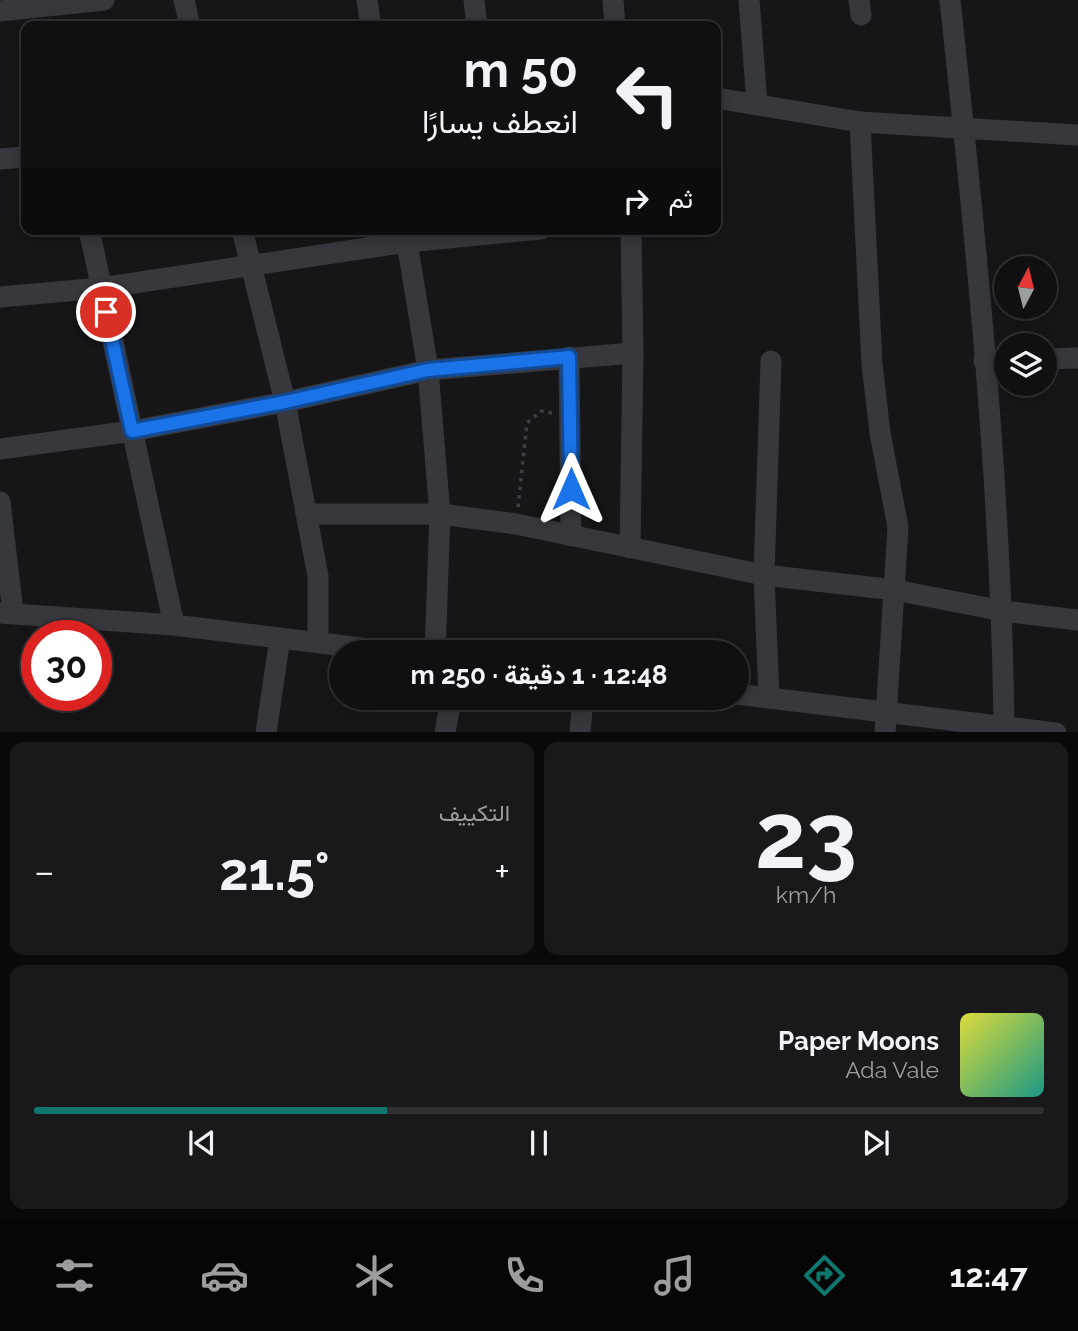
<!DOCTYPE html>
<html lang="ar">
<meta charset="utf-8">
<style>
body{margin:0;font-family:Raleway,Vazirmatn,sans-serif;background:#19191b;color:#f1f3f6;direction:rtl;height:100vh;display:flex;flex-direction:column;font-size:26px;white-space:nowrap}
*{box-sizing:border-box;margin:0}
p{font-size:23px;color:#9c9d9f}
.icon{flex:none;width:38px;height:38px;fill:none;stroke:currentColor;stroke-width:2;stroke-linecap:round;stroke-linejoin:round}
.map{position:relative;height:732px;overflow:hidden;direction:ltr}
.drawer{display:flex;flex-direction:column;gap:10px;padding:10px;background:#09090a;flex:1}
.drawer>*{flex:none}
.top-card{position:absolute;left:21px;top:21px;width:700px;height:214px;border-radius:14px;box-shadow:0 4px 18px #0003,0 0 0 2px #303032;direction:rtl;background:#101012;color:#f1f3f6;overflow:hidden}
.needle{width:46px;rotate:7deg}
.controls{position:absolute;left:994px;top:256px;display:grid;gap:14px}
.controls a{display:grid;place-items:center;width:63px;height:63px;border-radius:50%;background:#101012;box-shadow:0 4px 18px #0003,0 0 0 2px #303032;font-size:35px}
.speed{position:absolute;left:21px;top:620px;display:flex;gap:14px;font-size:35px;font-weight:700;text-align:center}
.speed>*{display:grid;place-content:center;width:91px;height:91px;border-radius:50%;background:#101012;box-shadow:0 4px 18px #0003,0 0 0 2px #303032;line-height:1}
.speed .limit{border:10px solid #d22;background:#fff;color:#111}
.pin{position:absolute;display:grid;place-items:center;width:60px;height:60px;color:#fff;margin:-30px;border:4px solid #fff;border-radius:50%;box-shadow:0 2px 7px #0007}
.me{position:absolute;width:77px;margin:-38px;rotate:0deg;stroke-linejoin:round;filter:drop-shadow(0 0 5px #0008)}
.turn{display:flex;align-items:center;gap:24px;height:147px;padding:0 28px;font-size:32px}
.turn .icon{width:91px;height:91px;stroke-width:2.5}
.turn b{display:block;font-size:49px;line-height:60px}
.then{display:flex;align-items:center;height:66px;padding:0 28px;background:#0003;gap:14px;font-size:26px}
.big{font-size:52px;font-weight:700;line-height:1.1}
.drawer .card{flex:1;display:flex;flex-direction:column;justify-content:center;gap:10px;min-width:0;padding:0 24px;border-radius:14px;background:#19191b}
.drawer .dial{align-items:center;gap:0}
.dial b{font-size:91px;line-height:1}
.song{display:flex;align-items:center;gap:21px}
.cover{width:84px;height:84px;border-radius:10px;background:linear-gradient(135deg,hsl(60 70% 55%),hsl(170 70% 35%))}
.played{height:7px;border-radius:4px;background:linear-gradient(90deg,#0f766e 35%,#303032 35%)}
.keys{display:flex;justify-content:space-around;direction:ltr}
.heat{display:flex;justify-content:space-between;align-items:center;font-size:38px;direction:ltr}
.drawer .tiles{flex:1;display:grid;gap:10px;grid-template-columns:1fr 1fr}
.card:last-child{grid-column:span 2}
.trip{position:absolute;left:329px;top:640px;width:420px;height:70px;border-radius:35px;background:#101012;box-shadow:0 4px 18px #0003,0 0 0 2px #303032;font-weight:700;line-height:70px;text-align:center;direction:rtl}
.tabs{display:flex;height:112px;justify-content:space-around;align-items:center;background:#060607;color:#9c9d9f}
.tabs .icon{width:49px;height:49px}
.tabs .selected{color:#0f766e}
.tabs b{font-size:32px;color:#f1f3f6}
.map>svg:first-child{display:block}
.lines{fill:none;stroke-linecap:round;stroke-linejoin:round}
.path{stroke:#3d3f44;stroke-width:3.5;stroke-dasharray:3.5 5;stroke-linecap:butt}
.street{stroke:#37383d;stroke-width:21}
.route-casing{stroke:#114b97;stroke-width:18}
.route{stroke:#1a73e8;stroke-width:12}
</style>
<div class="map">
<svg width="1078" height="733" viewBox="0 0 1078 733">
<rect width="100%" height="100%" fill="#161618"/>
<g class="lines">
<polyline class="path" points="518,507 527,423 541,411 552,413"/>
<g class="street">
<polyline points="184,0 190,26"/>
<polyline points="367,0 371,26"/>
<polyline points="474,0 477,26"/>
<polyline points="613,0 615,26"/>
<polyline points="749,0 757,103"/>
<polyline points="859,0 861,15"/>
<path d="M950,0C976,241 1001,483 1004,726"/>
<polyline points="0,11 104,0"/>
<polyline points="716,98 860,122 1078,135"/>
<polyline points="860,122 872,364 880,433 898,527 885,733"/>
<polyline points="0,159 26,157"/>
<polyline points="89,229 174,625"/>
<polyline points="242,229 285,402 318,576 318,642"/>
<polyline points="405,230 428,370 440,514 435,653"/>
<polyline points="0,297 101,288 407,242 541,229"/>
<polyline points="569,357 571,536"/>
<polyline points="1045,359 1078,358"/>
<polyline points="984,361 1006,361"/>
<polyline points="0,449 132,431 285,402 428,370 633,353"/>
<polyline points="0,502 13,612"/>
<polyline points="306,514 440,514 516,524 764,575 895,590 1003,611 1078,620"/>
<polyline points="630,548 633,353 631,229"/>
<polyline points="0,613 174,625 402,653"/>
<polyline points="737,694 1056,733"/>
<polyline points="769,698 764,575 771,361"/>
<polyline points="266,733 280,638"/>
<polyline points="445,733 451,698"/>
<polyline points="580,733 583,698"/>
</g>
</g>
<g class="lines">
<defs>
<polyline id="route" points="106,312 132,431 285,402 428,370 569,357 571,489"/>
</defs>
<use href="#route" class="route-casing"/>
<use href="#route" class="route"/>
</g>
</svg>
<div class="controls">
<a><svg class="needle" viewBox="-14 -14 28 28"><path d="M0-13l5 13h-10z" fill="#e53935"/><path d="M0 13l5-13h-10z" fill="#9c9d9f"/></svg></a>
<a><svg class="icon" aria-label="layers" viewBox="0 0 24 24"><path d="M12 4l9 5-9 5-9-5zM3 14l9 5 9-5"/></svg></a>
</div>
<div class="speed"><div class="limit">30</div></div>
<div class="pin" style="left:106px;top:312px;background:#d93025"><svg class="icon" aria-label="arrive" viewBox="0 0 24 24"><path d="M6 21V4h12l-3 4 3 4H6"/></svg></div>
<svg class="me" style="left:571px;top:489px" viewBox="-20 -20 40 40"><path d="M0-17L14 15 0 8-14 15z" fill="#1a73e8" stroke="#fff" stroke-width="4"/></svg>
<div class="trip">12:48 · 1 دقيقة · 250 m</div>
<div class="top-card">
<div class="turn"><svg class="icon" aria-label="left" viewBox="0 0 24 24"><path d="M17 20v-9H6M10 6l-5 5 5 5"/></svg><div><b>50 m</b>انعطف يسارًا</div></div>
<div class="then">ثم<svg class="icon" aria-label="right" viewBox="0 0 24 24"><path d="M7 20v-9h11M14 6l5 5-5 5"/></svg></div>
</div>
</div>
<section class="drawer">
<div class="tiles">
<div class="card dial"><b>23</b><p>km/h</p></div>
<div class="card"><p>التكييف</p>
<div class="heat"><a>−</a><b class="big">21.5°</b><a>+</a></div>
</div>
<div class="card">
<div class="song"><i class="cover"></i><div><b>Paper Moons</b><p>Ada Vale</p></div></div>
<div class="played"></div>
<div class="keys"><svg class="icon" aria-label="previous" viewBox="0 0 24 24"><path d="M18 5L8 12l10 7zM5 5v14"/></svg><svg class="icon" aria-label="pause" viewBox="0 0 24 24"><path d="M8 5v14M16 5v14"/></svg><svg class="icon" aria-label="next" viewBox="0 0 24 24"><path d="M6 5l10 7-10 7zM19 5v14"/></svg></div>
</div>
</div>
</section>
<nav class="tabs">
<b>12:47</b>
<svg class="icon selected" aria-label="directions" viewBox="0 0 24 24"><path d="M12 3l9 9-9 9-9-9zM9 14v-3h6M13 9l2 2-2 2"/></svg>
<svg class="icon" aria-label="music" viewBox="0 0 24 24"><path d="M9 18V5l10-2v13"/><circle cx="6" cy="18" r="3"/><circle cx="16" cy="16" r="3"/></svg>
<svg class="icon" aria-label="phone" viewBox="0 0 24 24"><path d="M5 4h4l2 5-3 2q2 4 5 5l2-3 5 2v4C11 20 4 13 5 4z"/></svg>
<svg class="icon" aria-label="climate" viewBox="0 0 24 24"><path d="M12 3v18M4 7l16 10M4 17L20 7"/></svg>
<svg class="icon" aria-label="car" viewBox="0 0 24 24"><path d="M5 17H2v-5l4-1 3-4h7l3 4 3 1v5h-3M9 17h6M6 11h13"/><circle cx="7" cy="17" r="2"/><circle cx="17" cy="17" r="2"/></svg>
<svg class="icon" aria-label="filters" viewBox="0 0 24 24"><path d="M4 7h16M4 17h16"/><circle cx="9" cy="7" r="2"/><circle cx="15" cy="17" r="2"/></svg>
</nav>
